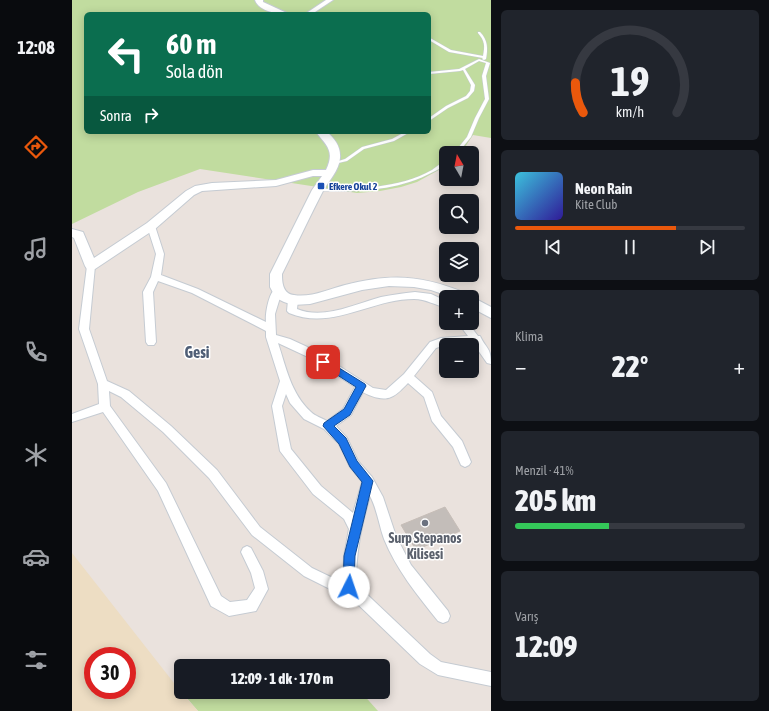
<!DOCTYPE html>
<html lang="tr">
<meta charset="utf-8">
<style>
body{margin:0;font-family:"Asap Condensed",sans-serif;background:#20242c;color:#f1f3f6;height:100vh;display:flex;flex-direction:column;font-size:15px;white-space:nowrap}
*{box-sizing:border-box;margin:0}
p{font-size:13px;color:#9ea1a6}
.icon{flex:none;width:22px;height:22px;fill:none;stroke:currentColor;stroke-width:2;stroke-linecap:round;stroke-linejoin:round}
.map{position:relative;flex:1;overflow:hidden}
.sheet{display:flex;flex-direction:column;gap:10px;padding:10px;background:#0d0f14;width:278px}
.sheet>*{flex:none}
.hud{position:absolute;left:12px;top:12px;width:347px;height:122px;border-radius:6px;box-shadow:0 2px 10px #0003;background:#0b6e4f;color:#fff;overflow:hidden}
.needle{width:26px;rotate:350deg}
.tools{position:absolute;left:367px;top:146px;display:grid;gap:8px}
.tools a{display:grid;place-items:center;width:40px;height:40px;border-radius:6px;background:#171b24;box-shadow:0 2px 10px #0003;font-size:20px}
.speed{position:absolute;left:12px;top:647px;display:flex;gap:8px;font-size:20px;font-weight:700;text-align:center}
.speed>*{display:grid;place-content:center;width:52px;height:52px;border-radius:50%;background:#171b24;box-shadow:0 2px 10px #0003;line-height:1}
.speed .limit{border:6px solid #d22;background:#fff;color:#111}
.pin{position:absolute;display:grid;place-items:center;width:34px;height:34px;color:#fff;margin:-17px;border-radius:8px;box-shadow:0 2px 6px #0006}
.me{position:absolute;width:44px;margin:-22px;rotate:4deg;stroke-linejoin:round;filter:drop-shadow(0 0 3px #0008)}
.turn{display:flex;align-items:center;gap:14px;height:84px;padding:0 16px;font-size:18px}
.turn .icon{width:52px;height:52px;stroke-width:2.5}
.turn b{display:block;font-size:28px;line-height:34px}
.then{display:flex;align-items:center;height:38px;padding:0 16px;background:#0003;gap:8px;font-size:15px}
.big{font-size:30px;font-weight:800;line-height:1.1}
.sheet .tile{flex:1;display:flex;flex-direction:column;justify-content:center;gap:6px;min-width:0;padding:0 14px;border-radius:6px;background:#20242c}
.sheet .dial{align-items:center;gap:0}
.dial svg{height:104px;overflow:visible;fill:none;stroke:#363941;stroke-width:7;stroke-linecap:round;text-anchor:middle}
.dial text{fill:#f1f3f6;stroke:none}
.song{display:flex;align-items:center;gap:12px}
.cover{width:48px;height:48px;border-radius:6px;background:linear-gradient(135deg,hsl(190 70% 55%),hsl(250 70% 35%))}
.played{height:4px;border-radius:2px;background:linear-gradient(90deg,#ea580c 70%,#363941 70%)}
.keys{display:flex;justify-content:space-around;direction:ltr}
.heat{display:flex;justify-content:space-between;align-items:center;font-size:22px;direction:ltr}
.charge{height:6px;border-radius:3px;background:linear-gradient(90deg,#34c759 41%,#363941 0)}
.trip{position:absolute;left:102px;top:659px;width:216px;height:40px;border-radius:6px;background:#171b24;box-shadow:0 2px 10px #0003;font-weight:800;line-height:40px;text-align:center}
main{display:flex;flex:1;min-height:0}
.tab-bar{display:flex;flex-direction:column;width:72px;justify-content:space-around;align-items:center;background:#090b0e;color:#9ea1a6}
.tab-bar .icon{width:28px;height:28px}
.tab-bar .current{color:#ea580c}
.tab-bar b{font-size:18px;color:#f1f3f6}
.map>svg:first-child{display:block}
.green{fill:#c1dc9f;fill-rule:evenodd}
.sand{fill:#edddc3;fill-rule:evenodd}
.building{fill:#c3bdb9;stroke:#c6bdb7}
.lines{fill:none;stroke-linecap:round;stroke-linejoin:round}
.lane-casing{stroke:#c5cbd2;stroke-width:1}
.street-casing{stroke:#c5cbd2;stroke-width:2}
.secondary-casing{stroke:#c5cbd2;stroke-width:2}
.lane{fill:#fff;fill-rule:evenodd}
.street{fill:#fff;fill-rule:evenodd}
.secondary{fill:#fff;fill-rule:evenodd}
.route{fill:#1a73e8;stroke:#114b97}
.transit-dot{fill:#1a4fb4;stroke:#fff;stroke-width:1.5}
.worship-dot{fill:#6b7280;stroke:#fff;stroke-width:1.5}
.labels{text-anchor:middle;stroke-width:3;stroke-linejoin:round;paint-order:stroke}
.far-transit-label{font-size:10px;font-weight:bold;fill:#164399;stroke:#fff;text-anchor:start}
.near-worship-label{font-size:14px;font-weight:bold;fill:#5b616d;stroke:#fff}
.district-label{font-size:16px;font-weight:bold;fill:#4f5e76;stroke:#fff}
</style>
<main>
<nav class="tab-bar">
<b>12:08</b>
<svg class="icon current" aria-label="directions" viewBox="0 0 24 24"><path d="M12 3l9 9-9 9-9-9zM9 14v-3h6M13 9l2 2-2 2"/></svg>
<svg class="icon" aria-label="music" viewBox="0 0 24 24"><path d="M9 18V5l10-2v13"/><circle cx="6" cy="18" r="3"/><circle cx="16" cy="16" r="3"/></svg>
<svg class="icon" aria-label="phone" viewBox="0 0 24 24"><path d="M5 4h4l2 5-3 2q2 4 5 5l2-3 5 2v4C11 20 4 13 5 4z"/></svg>
<svg class="icon" aria-label="climate" viewBox="0 0 24 24"><path d="M12 3v18M4 7l16 10M4 17L20 7"/></svg>
<svg class="icon" aria-label="car" viewBox="0 0 24 24"><path d="M5 17H2v-5l4-1 3-4h7l3 4 3 1v5h-3M9 17h6M6 11h13"/><circle cx="7" cy="17" r="2"/><circle cx="17" cy="17" r="2"/></svg>
<svg class="icon" aria-label="filters" viewBox="0 0 24 24"><path d="M4 7h16M4 17h16"/><circle cx="9" cy="7" r="2"/><circle cx="15" cy="17" r="2"/></svg>
</nav>
<div class="map">
<svg width="419" height="711" viewBox="0 0 419 711">
<rect width="100%" height="100%" fill="#eae2dd"/>
<g class="green">
<path d="M0,0H419V138L401,135L389,153H374V166L345,182L329,187L308,191L285,193L128,169L66,192L0,224ZM14,14H357V132H14Z"/>
<polygon points="137,692 289,692 306,711 126,711 114,697"/>
</g>
<path class="sand" d="M0,553L109,692L126,711H0ZM21,656H55V690H21Z"/>
<polygon class="building" points="373,507 388,531 344,550 329,525"/>
<g class="lines">
<defs>
<g id="lane">
<path d="M406,32H408C416,40 416,49 414,59L412,60L410,59L411,58L377,52L357,40V38H358L379,50L411,56C413,46 413,41 406,33Z"/>
<polygon points="407,59 418,63 414,76 417,99 407,118 399,137 386,153 382,153 395,137 403,118 413,99 410,76 414,63 407,61 393,69 403,85 402,91 396,98 376,108 357,121 357,118 374,106 394,96 398,91 399,85 391,70 388,71 357,74 357,72 387,69"/>
<polygon points="333,132 338,132 322,141 292,149 275,161 262,164 260,163 273,159 290,147 320,139"/>
<path d="M373,161H374V164C370,167 366,170 361,172C326,191 285,192 246,191L244,190L246,189C283,189 327,189 360,170C364,167 368,164 373,161Z"/>
</g>
<g id="street">
<polygon points="254,0 261,0 240,14 233,14"/>
<path d="M79,223L83,226L92,254L89,275L126,289L194,322C193,314 197,290 205,288L208,289L210,291L203,314L204,335L218,339L244,351L301,388L314,390L332,374L358,342L369,338L396,336L386,323H396L406,336H408C414,349 419,347 419,364L415,363L401,343L374,345L364,348L342,376L360,392L369,416L390,441L399,462L397,465L393,467L389,465L381,447L360,421L352,397L336,383C331,388 325,395 319,397C311,401 297,396 291,392L279,415L264,426L275,438L286,461L300,477L311,497L324,536L339,565L376,611L378,616L376,621L371,623L366,621C346,596 324,569 312,539C307,525 305,509 298,496C289,528 284,551 284,584L358,654L369,662L419,672V686L366,675L348,664L274,593L264,592L232,576L180,535L137,478L91,432L49,397L37,391L38,406L94,483L149,596L158,602L175,600L183,588L179,573L169,552L171,548L175,546L179,548L191,571L196,589L184,611L157,616L139,606L86,491L31,412L0,422V414L27,404L26,384L7,329L15,266L19,263L23,266L17,329L35,381L57,391L99,426L145,470L188,527L240,568L265,580H271L272,556L277,529L272,519L241,494L208,451L200,406L208,381L194,337V331L120,293L86,281L81,292L84,342L82,345H76L74,342L71,292L79,277L84,254L75,226ZM206,343L236,357L283,387L271,409L255,421C250,418 243,416 239,412C219,394 214,367 206,343ZM214,394L218,403L232,419L252,429L267,444L278,467L290,482L281,513L249,486L219,449L210,406Z"/>
<path d="M343,292L359,294L374,301V308C363,305 354,299 342,299C299,299 260,331 217,313L215,311L216,300L221,297L226,300L225,309C252,320 283,304 309,297C320,295 331,293 343,292Z"/>
</g>
<g id="secondary">
<path d="M183,0H191V2L217,14C207,14 187,12 183,0Z"/>
<path d="M244,132H255C263,139 269,147 268,158C267,171 257,180 251,191C237,218 224,246 210,274C210,283 211,294 222,295C238,298 258,289 273,285C320,273 350,275 396,294L397,297H379L359,290L342,287L317,286L290,290L238,304L221,305L212,302L204,298L198,287V274L240,190L250,176H241L204,186L130,191L122,195L83,229L23,269L19,270L15,269L13,266L2,238L0,237V229L11,232L22,258L75,223L114,191L123,186L140,183L204,180L241,170H254C263,151 255,146 244,132Z"/>
<polygon points="400,297 419,307 419,318 400,308"/>
</g>
</defs>
<use href="#lane" class="lane-casing"/>
<use href="#street" class="street-casing"/>
<use href="#secondary" class="secondary-casing"/>
<use href="#lane" class="lane"/>
<use href="#street" class="street"/>
<use href="#secondary" class="secondary"/>
</g>
<polygon class="route" points="251,358 293,384 294,386 278,415 262,426 274,438 285,461 301,481 283,556 282,587 281,591 277,593 272,591 271,587 272,556 290,482 278,467 267,444 251,426 252,423 272,409 284,387 248,364 246,362"/>
<rect class="transit-dot" x="245" y="182" width="8" height="8" rx="2"/>
<circle class="worship-dot" cx="353" cy="523" r="4"/>
<g class="labels">
<g class="far-transit-label">
<text x="257" y="190">Efkere Okul 2</text>
</g>
<g class="near-worship-label">
<text x="353" y="543">Surp Stepanos<tspan x="353" dy="16">Kilisesi</tspan></text>
</g>
<g class="district-label">
<text x="125" y="358">Gesi</text>
</g>
</g>
</svg>
<div class="tools">
<a><svg class="needle" viewBox="-14 -14 28 28"><path d="M0-13l5 13h-10z" fill="#e53935"/><path d="M0 13l5-13h-10z" fill="#9ea1a6"/></svg></a>
<a><svg class="icon" aria-label="search" viewBox="0 0 24 24"><circle cx="10" cy="10" r="6"/><path d="M15 15l6 6"/></svg></a>
<a><svg class="icon" aria-label="layers" viewBox="0 0 24 24"><path d="M12 4l9 5-9 5-9-5zM3 14l9 5 9-5"/></svg></a>
<a>+</a>
<a>−</a>
</div>
<div class="speed"><div class="limit">30</div></div>
<div class="pin" style="left:251px;top:362px;background:#d93025"><svg class="icon" aria-label="arrive" viewBox="0 0 24 24"><path d="M6 21V4h12l-3 4 3 4H6"/></svg></div>
<svg class="me" style="left:277px;top:587px" viewBox="-20 -20 40 40"><circle r="19" fill="#fff"/><path d="M0-13L10 11 0 6-10 11z" fill="#1a73e8"/></svg>
<div class="trip">12:09 · 1 dk · 170 m</div>
<div class="hud">
<div class="turn"><svg class="icon" aria-label="left" viewBox="0 0 24 24"><path d="M17 20v-9H6M10 6l-5 5 5 5"/></svg><div><b>60 m</b>Sola dön</div></div>
<div class="then">Sonra<svg class="icon" aria-label="right" viewBox="0 0 24 24"><path d="M7 20v-9h11M14 6l5 5-5 5"/></svg></div>
</div>
</div>
<section class="sheet">
<div class="tile dial"><svg viewBox="0 0 100 80">
<path d="M14 69A42 42 0 1 1 86 69"/>
<path d="M14 69A42 42 0 0 1 8 46" stroke="#ea580c"/>
<text x="50" y="56" font-size="32" font-weight="700">19</text>
<text x="50" y="72" font-size="11">km/h</text>
</svg></div>
<div class="tile">
<div class="song"><i class="cover"></i><div><b>Neon Rain</b><p>Kite Club</p></div></div>
<div class="played"></div>
<div class="keys"><svg class="icon" aria-label="previous" viewBox="0 0 24 24"><path d="M18 5L8 12l10 7zM5 5v14"/></svg><svg class="icon" aria-label="pause" viewBox="0 0 24 24"><path d="M8 5v14M16 5v14"/></svg><svg class="icon" aria-label="next" viewBox="0 0 24 24"><path d="M6 5l10 7-10 7zM19 5v14"/></svg></div>
</div>
<div class="tile"><p>Klima</p>
<div class="heat"><a>−</a><b class="big">22°</b><a>+</a></div>
</div>
<div class="tile"><p>Menzil · 41%</p><b class="big">205 km</b><div class="charge"></div></div>
<div class="tile"><p>Varış</p><b class="big">12:09</b></div>
</section>
</main>
